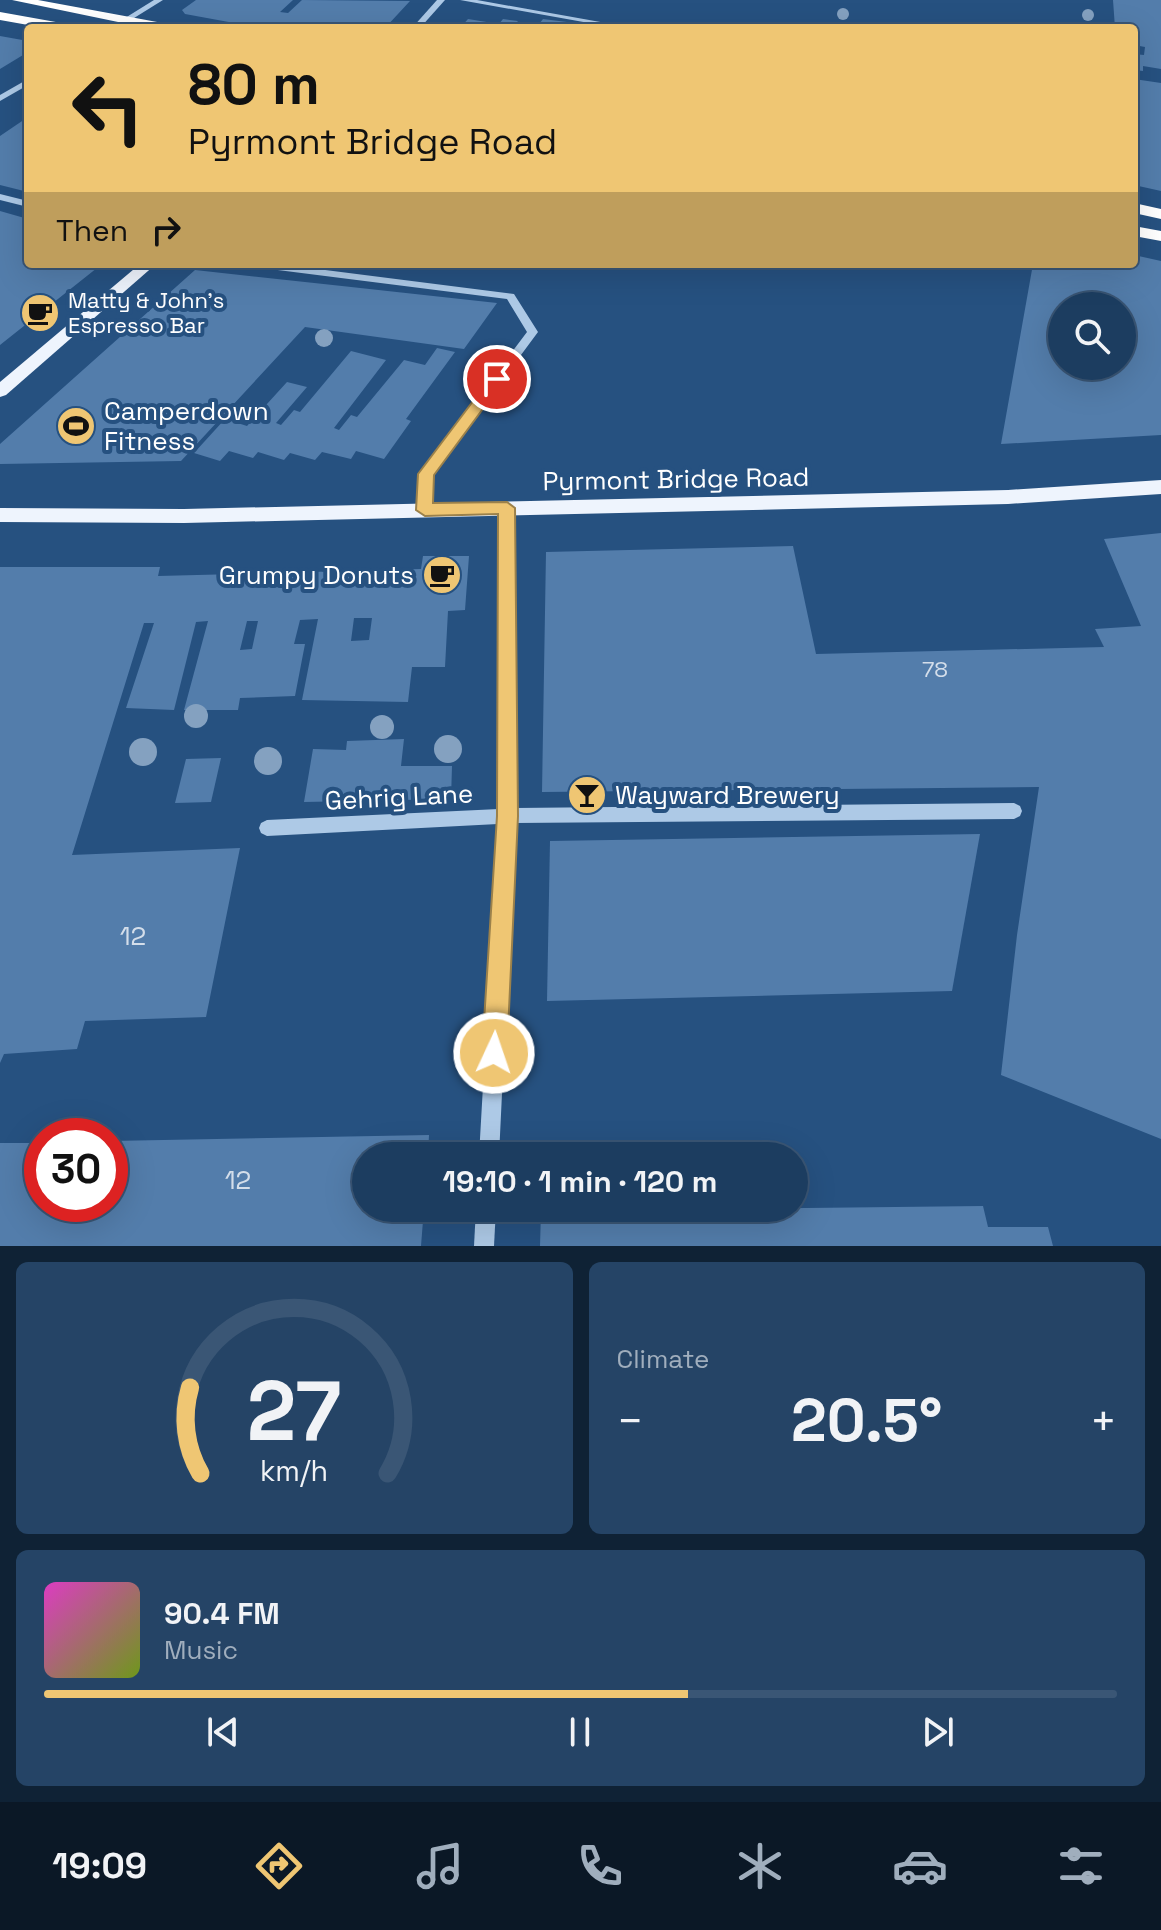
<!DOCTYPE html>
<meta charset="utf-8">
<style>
body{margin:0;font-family:"Space Grotesk",sans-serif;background:#254466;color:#f1f3f6;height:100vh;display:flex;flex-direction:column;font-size:30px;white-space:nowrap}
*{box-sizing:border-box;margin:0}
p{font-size:26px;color:#a0aebd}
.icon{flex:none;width:44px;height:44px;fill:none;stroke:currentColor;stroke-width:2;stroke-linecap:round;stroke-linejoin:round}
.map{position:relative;height:1246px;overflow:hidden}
.side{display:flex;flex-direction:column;gap:16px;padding:16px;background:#0f2235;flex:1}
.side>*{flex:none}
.banner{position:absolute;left:24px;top:24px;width:1114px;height:244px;border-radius:8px;box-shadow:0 8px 32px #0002,0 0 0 2px #3a5675;background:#efc673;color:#111;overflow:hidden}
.tools{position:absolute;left:1048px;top:292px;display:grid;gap:16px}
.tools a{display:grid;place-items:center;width:88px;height:88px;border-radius:50%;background:#1c3d60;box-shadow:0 8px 32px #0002,0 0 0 2px #3a5675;font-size:40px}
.speed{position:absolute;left:24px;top:1118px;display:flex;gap:16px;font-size:40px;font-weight:700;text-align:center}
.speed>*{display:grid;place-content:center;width:104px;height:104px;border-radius:50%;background:#1c3d60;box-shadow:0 8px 32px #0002,0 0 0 2px #3a5675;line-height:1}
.speed .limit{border:12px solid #d22;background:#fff;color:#111}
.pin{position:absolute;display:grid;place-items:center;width:68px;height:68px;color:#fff;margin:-34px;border:4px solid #fff;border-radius:50%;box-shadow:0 2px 8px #0007}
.me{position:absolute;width:88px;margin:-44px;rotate:3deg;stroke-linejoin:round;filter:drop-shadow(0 0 6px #0008)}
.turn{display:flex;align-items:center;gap:28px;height:168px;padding:0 32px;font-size:36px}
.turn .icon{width:104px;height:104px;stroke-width:2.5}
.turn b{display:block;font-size:56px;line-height:68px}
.then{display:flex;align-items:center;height:76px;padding:0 32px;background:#0003;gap:16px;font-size:30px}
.big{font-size:60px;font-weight:700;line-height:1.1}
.side .widget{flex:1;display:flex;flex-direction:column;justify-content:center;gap:12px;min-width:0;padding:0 28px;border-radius:12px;background:#254466}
.side .dial{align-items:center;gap:0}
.dial svg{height:208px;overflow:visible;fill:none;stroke:#3a5675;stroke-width:7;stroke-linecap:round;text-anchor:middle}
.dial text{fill:#f1f3f6;stroke:none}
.song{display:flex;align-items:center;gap:24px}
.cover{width:96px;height:96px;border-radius:12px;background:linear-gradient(135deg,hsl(310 70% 55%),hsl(80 70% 35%))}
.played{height:8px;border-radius:4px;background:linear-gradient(90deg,#efc673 60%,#3a5675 60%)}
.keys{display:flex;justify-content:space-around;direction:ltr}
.heat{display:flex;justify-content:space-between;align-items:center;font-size:44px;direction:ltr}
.side .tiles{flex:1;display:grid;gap:16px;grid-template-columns:1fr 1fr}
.widget:last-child{grid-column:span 2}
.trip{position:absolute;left:352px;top:1142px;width:456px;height:80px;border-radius:40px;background:#1c3d60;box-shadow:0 8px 32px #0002,0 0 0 2px #3a5675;font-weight:700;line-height:80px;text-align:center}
.menu{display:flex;height:128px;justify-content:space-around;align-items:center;background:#0b1826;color:#a0aebd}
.menu .icon{width:56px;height:56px}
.menu .active{color:#efc673}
.menu b{font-size:36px;color:#f1f3f6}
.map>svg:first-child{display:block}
.building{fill:#537dab;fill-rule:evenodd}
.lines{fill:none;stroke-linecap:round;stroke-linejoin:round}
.minor{fill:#adc9e6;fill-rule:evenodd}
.major{fill:#eef4fd;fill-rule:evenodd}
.highway{fill:#fff;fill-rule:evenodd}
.tree{fill:#84a1c0}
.route{fill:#efc673;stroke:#9b814b;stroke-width:2}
.labels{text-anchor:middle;stroke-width:8;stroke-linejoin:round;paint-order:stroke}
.far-poi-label{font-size:22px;fill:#fff;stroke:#265180;text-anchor:start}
.number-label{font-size:22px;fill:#d4deea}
.poi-label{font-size:26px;fill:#fff;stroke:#265180;text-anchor:start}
.street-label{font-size:26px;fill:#fff;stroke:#265180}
.near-number-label{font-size:26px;fill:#d4deea}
</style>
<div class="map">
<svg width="1161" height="1246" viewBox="0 0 1161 1246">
<rect width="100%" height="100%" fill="#265180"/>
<g class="building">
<polygon points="196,0 293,0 280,12 288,13 302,0 410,1 385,28 261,28 185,14 182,10"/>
<polygon points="1113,0 1161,0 1161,69 1143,66 1143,71 1134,70 1134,54 1144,55 1145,47 1134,45 1134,28 1115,28"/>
<polygon points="468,19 499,24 503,19 518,21 512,28 460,28"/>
<polygon points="543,19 567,22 562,28 536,28"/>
<polygon points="0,36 28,41 28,52 0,69"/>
<polygon points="1134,79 1161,83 1161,191 1134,185"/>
<polygon points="28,117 28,192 0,185 0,136"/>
<polygon points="0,211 28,219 28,264 102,264 0,345"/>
<path d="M1134,255L1161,261V435L1001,444L1033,264H1134ZM1062,306H1122V366H1062Z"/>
<polygon points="195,270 342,286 497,303 464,349 305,327 181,461 0,464 0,444"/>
<polygon points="437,348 455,352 406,419 411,421 384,459 356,451 351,459 322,452 315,460 290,453 284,460 258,452 253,458 229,451 220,461 194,453 225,419 247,426 287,382 307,387 276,423 281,425 294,410 300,412 351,351 386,360 334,428 339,430 351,415 357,417 404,360 425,365"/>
<polygon points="1161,533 1161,1139 1001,1075 1017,935 1039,787 542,792 546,552 793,546 816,654 1104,647 1095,629 1141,626 1104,539"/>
<path d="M423,556H469L465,610L448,611L445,667H412L408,702L302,700L318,619L300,620L294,644H305L295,696L240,698L238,710H184L208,621L196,622L174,710L126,708L154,623H144L72,855L240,848L206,1017L85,1021L77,1049L4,1054L0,1063V567H160L158,576L421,569ZM354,618H372L369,640L351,641ZM247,621H258L252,649L240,650Z"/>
<polygon points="404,739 401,766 452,766 451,799 304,802 313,749 346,750 347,741"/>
<polygon points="221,758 211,802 175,803 186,759"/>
<polygon points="980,834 952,991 547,1001 550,841"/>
<polygon points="429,1135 428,1156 366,1156 366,1208 424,1208 421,1246 0,1246 0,1143 42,1143 42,1204 110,1204 110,1141"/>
<polygon points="983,1206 988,1227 1048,1227 1053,1246 540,1246 541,1211"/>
</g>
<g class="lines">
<g class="minor">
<polygon points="154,0 163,0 118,28 109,28"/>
<polygon points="437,0 445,0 420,28 412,28"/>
<polygon points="460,0 477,0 634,28 617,28"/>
<polygon points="28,79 28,85 0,101 0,95"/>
<polygon points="0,194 28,201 28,207 0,200"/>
<polygon points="249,264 278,264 514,294 538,332 432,475 430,513 420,513 419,510 422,471 527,332 507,299 254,267"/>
<polygon points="507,503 513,508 515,808 1014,803 1020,806 1022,811 1020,816 1014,819 515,823 499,1156 479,1156 498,824 267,836 261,833 259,828 261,823 267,820 499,809 501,508"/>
<polygon points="476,1208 496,1208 494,1246 474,1246"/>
</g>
<g class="major">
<polygon points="140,264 156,264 6,395 0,397 0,382"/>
<polygon points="1161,480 1161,494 1008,504 184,523 0,522 0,508 184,509 1008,490"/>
</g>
<g class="highway">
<polygon points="12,0 38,0 168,24 174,28 147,28"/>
<polygon points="0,12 67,24 73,28 45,28 0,20"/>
<polygon points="1134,203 1161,209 1161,219 1134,213"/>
<polygon points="1134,226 1161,231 1161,241 1134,236"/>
</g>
</g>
<g class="tree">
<circle cx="843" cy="14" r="6"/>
<circle cx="1088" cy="15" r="6"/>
<circle cx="324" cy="338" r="9"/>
<circle cx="196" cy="716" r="12"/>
<circle cx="382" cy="727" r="12"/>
<circle cx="448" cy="749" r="14"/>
<circle cx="143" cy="752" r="14"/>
<circle cx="268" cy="761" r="14"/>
</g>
<polygon class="route" points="497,374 504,379 502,383 434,475 433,503 507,502 515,508 518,816 507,1053 503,1061 494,1065 486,1061 482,1053 497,816 498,514 425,516 416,510 418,474 492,376"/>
<defs>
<symbol id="cafe-disc" viewBox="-11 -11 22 22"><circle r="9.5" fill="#efc673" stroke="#265180"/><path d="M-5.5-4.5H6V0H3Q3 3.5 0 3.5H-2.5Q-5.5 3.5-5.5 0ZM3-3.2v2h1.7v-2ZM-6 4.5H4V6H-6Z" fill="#111"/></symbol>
<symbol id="stadium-disc" viewBox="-11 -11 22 22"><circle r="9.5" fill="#efc673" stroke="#265180"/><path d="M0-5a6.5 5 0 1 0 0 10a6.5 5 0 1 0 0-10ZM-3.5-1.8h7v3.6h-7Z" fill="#111"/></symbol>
<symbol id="bar-disc" viewBox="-11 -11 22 22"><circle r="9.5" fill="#efc673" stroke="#265180"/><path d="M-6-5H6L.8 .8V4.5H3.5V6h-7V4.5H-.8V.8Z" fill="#111"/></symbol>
</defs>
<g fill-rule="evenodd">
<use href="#cafe-disc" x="18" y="291" width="44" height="44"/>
<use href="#stadium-disc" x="54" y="404" width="44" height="44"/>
<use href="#cafe-disc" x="420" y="553" width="44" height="44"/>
<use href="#bar-disc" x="565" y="773" width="44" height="44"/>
</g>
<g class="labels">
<g class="far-poi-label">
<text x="68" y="308">Matty &amp; John's<tspan x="68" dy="25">Espresso Bar</tspan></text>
</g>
<g class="number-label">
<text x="935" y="677">78</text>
</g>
<g class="poi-label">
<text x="104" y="420">Camperdown<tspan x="104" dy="30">Fitness</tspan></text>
<text x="414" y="584" text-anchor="end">Grumpy Donuts</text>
<text x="615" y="804">Wayward Brewery</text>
</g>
<g class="street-label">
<text transform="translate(676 479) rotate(-1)" y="9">Pyrmont Bridge Road</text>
<text transform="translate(399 797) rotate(-3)" y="9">Gehrig Lane</text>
</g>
<g class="near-number-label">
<text x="133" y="945">12</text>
<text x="238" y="1189">12</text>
</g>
</g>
</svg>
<div class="tools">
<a><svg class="icon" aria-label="search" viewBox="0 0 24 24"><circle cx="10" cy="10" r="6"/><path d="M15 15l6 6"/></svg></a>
</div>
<div class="speed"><div class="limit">30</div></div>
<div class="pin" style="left:497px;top:379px;background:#d93025"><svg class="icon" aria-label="arrive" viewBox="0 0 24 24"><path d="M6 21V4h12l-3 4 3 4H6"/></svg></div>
<svg class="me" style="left:494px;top:1053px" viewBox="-20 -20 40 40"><circle r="17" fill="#efc673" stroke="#fff" stroke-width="3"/><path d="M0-11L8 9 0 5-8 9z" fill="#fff"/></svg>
<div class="trip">19:10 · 1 min · 120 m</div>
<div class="banner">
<div class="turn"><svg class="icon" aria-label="left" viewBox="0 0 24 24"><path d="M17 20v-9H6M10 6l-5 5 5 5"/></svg><div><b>80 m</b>Pyrmont Bridge Road</div></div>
<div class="then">Then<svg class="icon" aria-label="right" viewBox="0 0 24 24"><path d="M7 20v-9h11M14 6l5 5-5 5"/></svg></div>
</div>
</div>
<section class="side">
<div class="tiles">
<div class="widget dial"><svg viewBox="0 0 100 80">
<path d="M14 69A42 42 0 1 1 86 69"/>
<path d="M14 69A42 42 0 0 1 10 36" stroke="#efc673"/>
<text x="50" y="56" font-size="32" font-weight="700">27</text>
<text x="50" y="72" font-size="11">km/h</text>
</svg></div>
<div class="widget"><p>Climate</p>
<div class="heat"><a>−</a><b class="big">20.5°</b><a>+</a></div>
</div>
<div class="widget">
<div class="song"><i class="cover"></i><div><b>90.4 FM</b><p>Music</p></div></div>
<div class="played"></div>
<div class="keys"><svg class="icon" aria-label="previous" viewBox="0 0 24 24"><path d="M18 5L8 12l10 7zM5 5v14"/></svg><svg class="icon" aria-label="pause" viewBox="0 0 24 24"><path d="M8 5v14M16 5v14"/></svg><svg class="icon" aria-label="next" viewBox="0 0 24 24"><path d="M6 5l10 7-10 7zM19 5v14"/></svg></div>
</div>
</div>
</section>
<nav class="menu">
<b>19:09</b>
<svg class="icon active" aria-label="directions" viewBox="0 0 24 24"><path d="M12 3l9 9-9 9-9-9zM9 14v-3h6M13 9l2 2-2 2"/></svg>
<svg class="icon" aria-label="music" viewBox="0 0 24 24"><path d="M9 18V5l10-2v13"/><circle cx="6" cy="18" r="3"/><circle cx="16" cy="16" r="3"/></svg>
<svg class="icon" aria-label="phone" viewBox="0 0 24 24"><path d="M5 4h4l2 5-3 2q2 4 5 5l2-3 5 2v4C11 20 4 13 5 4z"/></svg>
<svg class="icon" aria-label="climate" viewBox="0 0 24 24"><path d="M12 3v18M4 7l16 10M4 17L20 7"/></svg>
<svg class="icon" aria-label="car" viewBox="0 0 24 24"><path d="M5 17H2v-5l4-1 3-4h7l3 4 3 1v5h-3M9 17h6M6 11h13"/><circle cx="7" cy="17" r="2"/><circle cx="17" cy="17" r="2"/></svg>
<svg class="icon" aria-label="filters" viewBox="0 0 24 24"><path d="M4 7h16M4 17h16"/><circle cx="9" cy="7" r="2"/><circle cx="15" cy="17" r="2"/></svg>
</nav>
